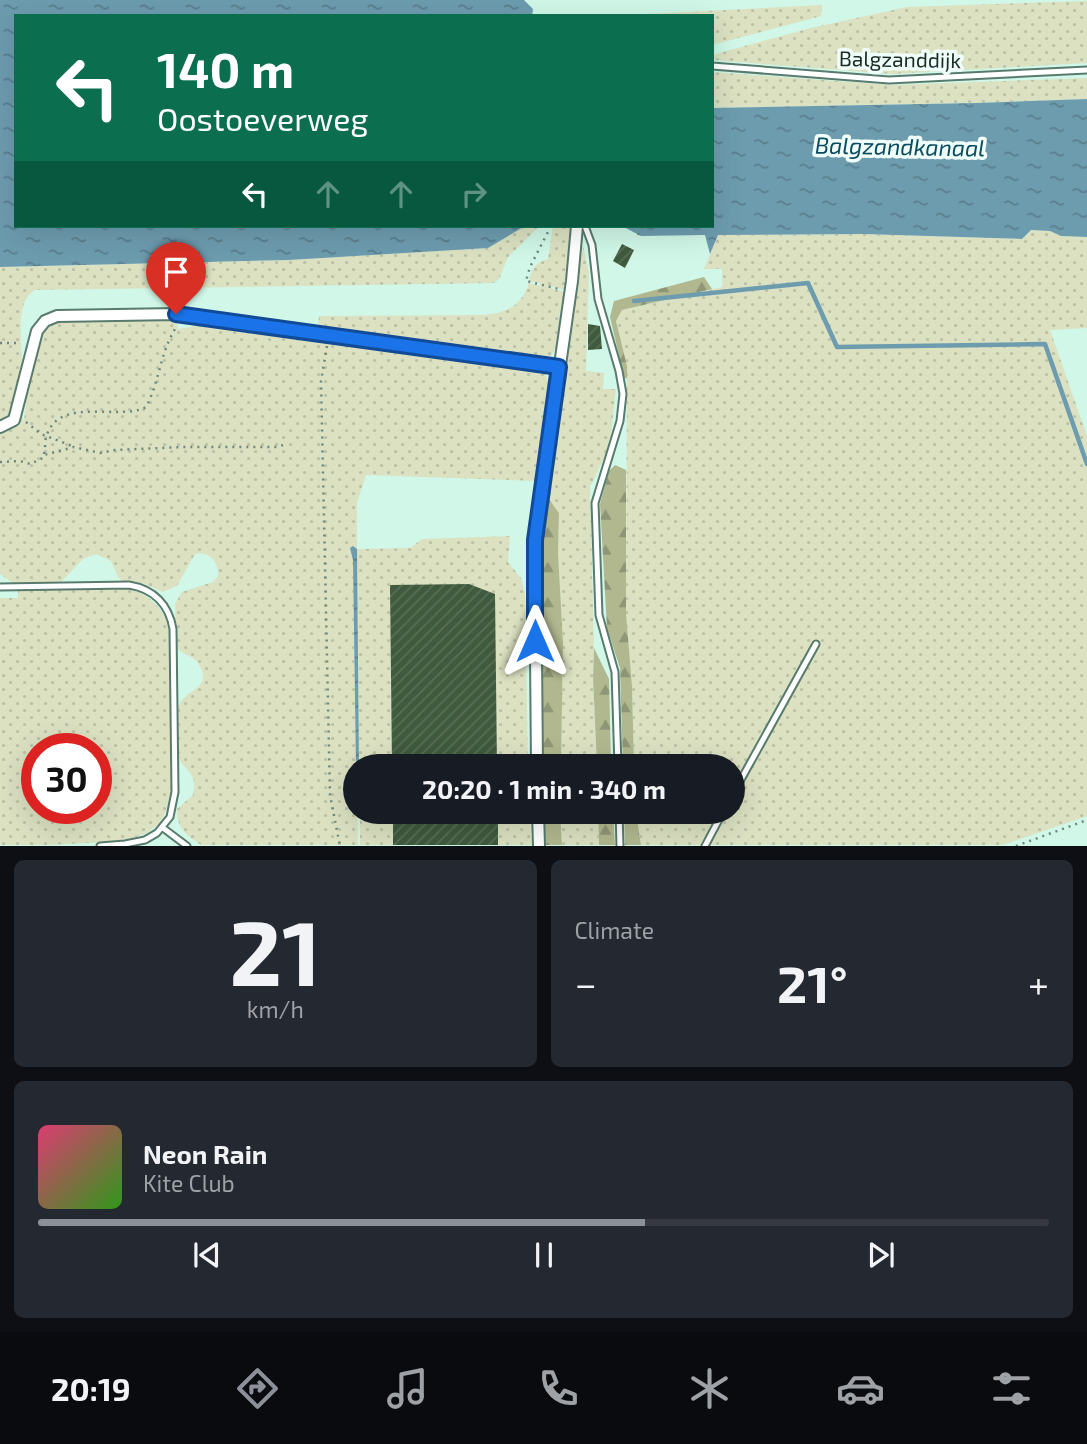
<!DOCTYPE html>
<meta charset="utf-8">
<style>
body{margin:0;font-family:"Exo 2",sans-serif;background:#242831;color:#f1f3f6;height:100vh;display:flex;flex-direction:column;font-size:26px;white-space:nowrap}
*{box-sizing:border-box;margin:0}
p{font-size:23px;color:#9ea1a6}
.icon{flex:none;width:38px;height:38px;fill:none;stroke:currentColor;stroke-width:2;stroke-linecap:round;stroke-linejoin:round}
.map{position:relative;height:846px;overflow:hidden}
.drawer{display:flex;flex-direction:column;gap:14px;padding:14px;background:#0d0f14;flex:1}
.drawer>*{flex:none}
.top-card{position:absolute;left:14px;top:14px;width:700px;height:214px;border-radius:0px;box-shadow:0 7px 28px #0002;background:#0b6e4f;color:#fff;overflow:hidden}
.speed{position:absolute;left:21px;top:733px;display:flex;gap:14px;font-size:35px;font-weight:700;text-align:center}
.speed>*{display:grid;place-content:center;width:91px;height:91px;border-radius:50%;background:#171b24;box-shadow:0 7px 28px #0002;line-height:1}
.speed .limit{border:10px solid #d22;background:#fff;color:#111}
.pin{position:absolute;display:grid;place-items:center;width:60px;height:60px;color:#fff;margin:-72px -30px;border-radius:50% 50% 50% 0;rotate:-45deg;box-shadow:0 0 7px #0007}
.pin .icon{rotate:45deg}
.me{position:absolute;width:77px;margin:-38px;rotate:0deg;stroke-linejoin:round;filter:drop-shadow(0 0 5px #0008)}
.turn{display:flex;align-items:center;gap:24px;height:147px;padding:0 28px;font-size:32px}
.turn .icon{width:91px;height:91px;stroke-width:2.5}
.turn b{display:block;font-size:49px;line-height:60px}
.lanes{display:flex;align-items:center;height:66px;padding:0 28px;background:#0003;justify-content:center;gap:35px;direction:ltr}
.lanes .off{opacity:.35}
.big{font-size:52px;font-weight:700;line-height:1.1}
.drawer .tile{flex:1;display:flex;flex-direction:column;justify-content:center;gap:10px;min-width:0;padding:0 24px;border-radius:10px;background:#242831}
.drawer .dial{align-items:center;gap:0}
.dial b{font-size:91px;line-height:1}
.song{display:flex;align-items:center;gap:21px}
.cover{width:84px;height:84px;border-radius:10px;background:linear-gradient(135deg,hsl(340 70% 55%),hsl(110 70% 35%))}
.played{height:7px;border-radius:4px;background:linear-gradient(90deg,#8c9099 60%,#363941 60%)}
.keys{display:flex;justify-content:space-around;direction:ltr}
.heat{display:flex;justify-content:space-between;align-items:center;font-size:38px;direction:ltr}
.drawer .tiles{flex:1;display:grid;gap:14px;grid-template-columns:1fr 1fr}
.tile:last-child{grid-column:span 2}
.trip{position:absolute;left:343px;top:754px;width:402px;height:70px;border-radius:35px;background:#171b24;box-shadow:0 7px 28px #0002;font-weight:700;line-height:70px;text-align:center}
.tab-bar{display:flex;height:112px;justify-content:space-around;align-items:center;background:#090b0e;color:#9ea1a6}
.tab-bar .icon{width:49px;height:49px}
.tab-bar .on{color:#8c9099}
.tab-bar b{font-size:32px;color:#f1f3f6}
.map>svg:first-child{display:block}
.grass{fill:url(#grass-dots);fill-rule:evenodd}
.forest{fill:url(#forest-firs)}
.water{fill:url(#water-ripples)}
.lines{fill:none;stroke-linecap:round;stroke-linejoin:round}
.stream{stroke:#6d9caf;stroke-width:4.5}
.building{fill:url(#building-hatch)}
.service-casing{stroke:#587b6e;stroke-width:9}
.minor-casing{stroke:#587b6e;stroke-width:14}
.path{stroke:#6e887f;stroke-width:2.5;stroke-dasharray:2 5;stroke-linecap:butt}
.service{stroke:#fff;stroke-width:5}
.minor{stroke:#fff;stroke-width:10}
.route-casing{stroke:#114b97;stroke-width:18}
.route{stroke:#1a73e8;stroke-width:12}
.labels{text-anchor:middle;stroke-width:7;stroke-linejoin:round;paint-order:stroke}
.street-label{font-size:21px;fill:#1c2b26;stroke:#effef8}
.water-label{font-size:23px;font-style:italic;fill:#094b60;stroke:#effef8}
</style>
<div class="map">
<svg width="1087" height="846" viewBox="0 0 1087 846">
<defs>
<pattern id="grass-dots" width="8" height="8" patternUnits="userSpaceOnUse" patternTransform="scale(1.75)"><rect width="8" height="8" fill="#dbe1c1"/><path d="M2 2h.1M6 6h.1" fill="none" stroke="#bbc1a6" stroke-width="1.8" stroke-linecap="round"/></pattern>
<pattern id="forest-firs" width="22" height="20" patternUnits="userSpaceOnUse" patternTransform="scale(1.75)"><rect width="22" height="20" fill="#b1b88f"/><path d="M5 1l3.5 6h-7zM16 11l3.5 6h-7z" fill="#8f9675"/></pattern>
<pattern id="water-ripples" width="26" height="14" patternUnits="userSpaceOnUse" patternTransform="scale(1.75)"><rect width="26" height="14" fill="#6d9caf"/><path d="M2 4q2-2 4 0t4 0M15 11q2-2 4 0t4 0" fill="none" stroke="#597f8e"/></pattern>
<pattern id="building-hatch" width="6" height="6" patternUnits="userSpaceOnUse" patternTransform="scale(1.75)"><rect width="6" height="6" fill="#3f5a3d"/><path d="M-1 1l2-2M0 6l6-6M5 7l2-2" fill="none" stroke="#586e57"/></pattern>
</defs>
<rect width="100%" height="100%" fill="#d0f7e8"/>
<g class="grass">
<polygon points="1087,1 1087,63 892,74 712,60 712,55 811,28 907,7"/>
<polygon points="822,5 821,16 712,45 712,16 610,16"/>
<polygon points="712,72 892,85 1087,78 1087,99 977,103 712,108"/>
<path d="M525,226H540L508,257L499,279L494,283L35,290C0,311 46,400 0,423V267L289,260L488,248Z"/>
<path d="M553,226H574L565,290L549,286L550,288L565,292C562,313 565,350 544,361L318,331L319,316L483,315C506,313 522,306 529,283L540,286V283L529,281C532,268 535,263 548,259Z"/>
<polygon points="1031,230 1050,231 1062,236 1087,237 1087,328 1050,330 1087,436 1087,816 1003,845 641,845 636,812 733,812 733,766 634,766 632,686 626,613 627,366 616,321 622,310 722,287 722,269 704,269 718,235 863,234 1022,239"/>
<polygon points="583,245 589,273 586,371 604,373 603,389 616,389 611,433 606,454 590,487 594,648 593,679 597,766 561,766 563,642 558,553 559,513 548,498 550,466"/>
<path d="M176,318L178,329L207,324L219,325L538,370L545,374L551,390L538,481L366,475L357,503V549L410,548L422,539L510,536L508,562L521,578L525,593L528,766H359L357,549L350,548L353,560L358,845H201C187,836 176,828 177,809L193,795C197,774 189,774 178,758C178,743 174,722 178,708C183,689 215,690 198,663C193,655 182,655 176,647L175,604L182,592L213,582L218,576C219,562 210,551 195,554L177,586L163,592L142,583L122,581L118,577L111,561L96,554L83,559L60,583L14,584L0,574V430L10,428L21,414L24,422C26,401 32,339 49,325C53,321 58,321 64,320Z"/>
<path d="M124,588C147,592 162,606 169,628L172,786L170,803L160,823L147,833L124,841L49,845H0V598H18V590ZM37,749H96V808H37Z"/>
<polygon points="360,812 529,812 532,845 360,845"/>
<polygon points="560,812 598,812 599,845 562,845"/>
</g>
<g class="forest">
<polygon points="704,277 712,289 622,310 616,321 627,366 627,379 624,377 610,317 614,301"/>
<polygon points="615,465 626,470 626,613 632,686 634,766 623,766 620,668 607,628 600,504 609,471"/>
<path d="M548,498L559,513L558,553L563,642L561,766H543C540,678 533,586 548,498Z"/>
<polygon points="594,648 609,679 611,766 597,766 593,679"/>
<polygon points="544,812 560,812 562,845 545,845"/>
<polygon points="598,812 613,812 615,845 599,845"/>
<polygon points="624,812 636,812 641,845 625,845"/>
</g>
<g class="water">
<polygon points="0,0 524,0 533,9 532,16 16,16 16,226 525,226 488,248 289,260 0,267"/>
<polygon points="1087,99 1087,237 1061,236 1050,231 1031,230 1022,239 863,234 718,235 710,254 705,235 641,236 622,226 712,226 712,108 977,103"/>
<polygon points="353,546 357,549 359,766 356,766 353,560 350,548"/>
</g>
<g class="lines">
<polyline class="stream" points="634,301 808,283 837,347 1045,344 1087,464"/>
</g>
<g class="building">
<polygon points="622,244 634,250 625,268 613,261"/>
<polygon points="588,324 600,326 602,349 588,350"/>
<polygon points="469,584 495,594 497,766 392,766 390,585"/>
<rect x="393" y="812" width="105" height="33"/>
</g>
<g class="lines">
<defs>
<g id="service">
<polyline points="712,66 889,80 1087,70"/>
<polyline points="585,226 592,245 598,299 619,371 623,394 620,421 595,503 599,615 615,672 618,766"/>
<path d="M0,587L129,585C154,589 169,605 173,629L175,792L170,817L157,833L145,840L125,844L100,846"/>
<polyline points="733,794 816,644"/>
<polyline points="619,812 620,846"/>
<polyline points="163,828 187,846"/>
<polyline points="705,846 723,812"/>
</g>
<g id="minor">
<polyline points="0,427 14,420 37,331 45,321 57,316 176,314 559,367"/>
<polyline points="537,766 535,540 572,281 577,226"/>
<polyline points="538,812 539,846"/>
</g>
</defs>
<use href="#service" class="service-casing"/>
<use href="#minor" class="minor-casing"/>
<g class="path">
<polyline points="551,226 530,267 526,281 559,289"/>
<polyline points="638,235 643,226"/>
<polyline points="0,343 21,343"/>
<polyline points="327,346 321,381 330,795 340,846"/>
<polyline points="26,422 41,434 72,446"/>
<path d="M44,454C46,446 44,439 48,432C63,397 121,421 146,407C160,381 160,351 177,326"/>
<polyline points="0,462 20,461 30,464 41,459 44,455 74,447 100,453 115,450 183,447 275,447 288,444"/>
<polyline points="1016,846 1087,820"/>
</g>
<use href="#service" class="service"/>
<use href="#minor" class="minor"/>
</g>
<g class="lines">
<defs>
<polyline id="route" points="176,314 559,367 535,540 535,641"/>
</defs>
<use href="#route" class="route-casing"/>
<use href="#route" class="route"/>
</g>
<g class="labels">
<g class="street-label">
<text transform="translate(900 60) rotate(1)" y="7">Balgzanddijk</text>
</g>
<g class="water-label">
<text transform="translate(900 147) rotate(1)" y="8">Balgzandkanaal</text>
</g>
</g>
</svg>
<div class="speed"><div class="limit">30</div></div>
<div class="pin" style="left:176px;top:314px;background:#d93025"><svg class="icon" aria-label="arrive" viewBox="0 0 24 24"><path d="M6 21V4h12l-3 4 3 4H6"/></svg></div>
<svg class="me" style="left:535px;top:641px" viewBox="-20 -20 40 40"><path d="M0-17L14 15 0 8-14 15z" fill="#1a73e8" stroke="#fff" stroke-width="4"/></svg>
<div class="trip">20:20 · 1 min · 340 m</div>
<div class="top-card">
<div class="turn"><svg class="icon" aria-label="left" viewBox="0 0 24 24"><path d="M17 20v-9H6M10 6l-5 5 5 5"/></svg><div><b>140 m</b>Oostoeverweg</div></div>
<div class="lanes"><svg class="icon" aria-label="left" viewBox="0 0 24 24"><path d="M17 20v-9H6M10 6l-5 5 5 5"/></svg><svg class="icon off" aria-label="ahead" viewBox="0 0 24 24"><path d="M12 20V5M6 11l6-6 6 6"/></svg><svg class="icon off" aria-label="ahead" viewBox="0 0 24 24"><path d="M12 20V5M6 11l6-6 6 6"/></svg><svg class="icon off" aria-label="right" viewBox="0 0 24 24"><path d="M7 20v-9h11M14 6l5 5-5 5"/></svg></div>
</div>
</div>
<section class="drawer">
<div class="tiles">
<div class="tile dial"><b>21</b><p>km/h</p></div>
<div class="tile"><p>Climate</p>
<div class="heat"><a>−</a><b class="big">21°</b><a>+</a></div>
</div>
<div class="tile">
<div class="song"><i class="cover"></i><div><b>Neon Rain</b><p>Kite Club</p></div></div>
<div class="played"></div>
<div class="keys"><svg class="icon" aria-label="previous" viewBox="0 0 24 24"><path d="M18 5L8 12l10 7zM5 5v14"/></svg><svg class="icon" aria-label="pause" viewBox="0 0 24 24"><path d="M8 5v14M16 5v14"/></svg><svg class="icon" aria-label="next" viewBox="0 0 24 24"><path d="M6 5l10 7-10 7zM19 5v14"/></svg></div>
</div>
</div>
</section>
<nav class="tab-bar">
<b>20:19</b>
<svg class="icon on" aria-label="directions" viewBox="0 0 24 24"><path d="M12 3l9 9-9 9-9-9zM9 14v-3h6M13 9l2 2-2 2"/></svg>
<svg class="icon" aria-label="music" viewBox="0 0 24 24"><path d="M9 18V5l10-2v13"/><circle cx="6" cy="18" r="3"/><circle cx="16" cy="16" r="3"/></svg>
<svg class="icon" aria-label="phone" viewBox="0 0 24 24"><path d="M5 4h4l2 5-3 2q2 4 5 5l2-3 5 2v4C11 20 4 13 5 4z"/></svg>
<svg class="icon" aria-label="climate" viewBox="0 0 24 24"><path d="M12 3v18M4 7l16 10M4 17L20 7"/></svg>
<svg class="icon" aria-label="car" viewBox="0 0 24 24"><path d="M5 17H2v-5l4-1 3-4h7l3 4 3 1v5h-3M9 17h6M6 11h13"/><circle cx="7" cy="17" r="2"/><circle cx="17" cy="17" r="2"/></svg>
<svg class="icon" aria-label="filters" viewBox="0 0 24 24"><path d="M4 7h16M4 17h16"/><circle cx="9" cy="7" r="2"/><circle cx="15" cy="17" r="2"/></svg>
</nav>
